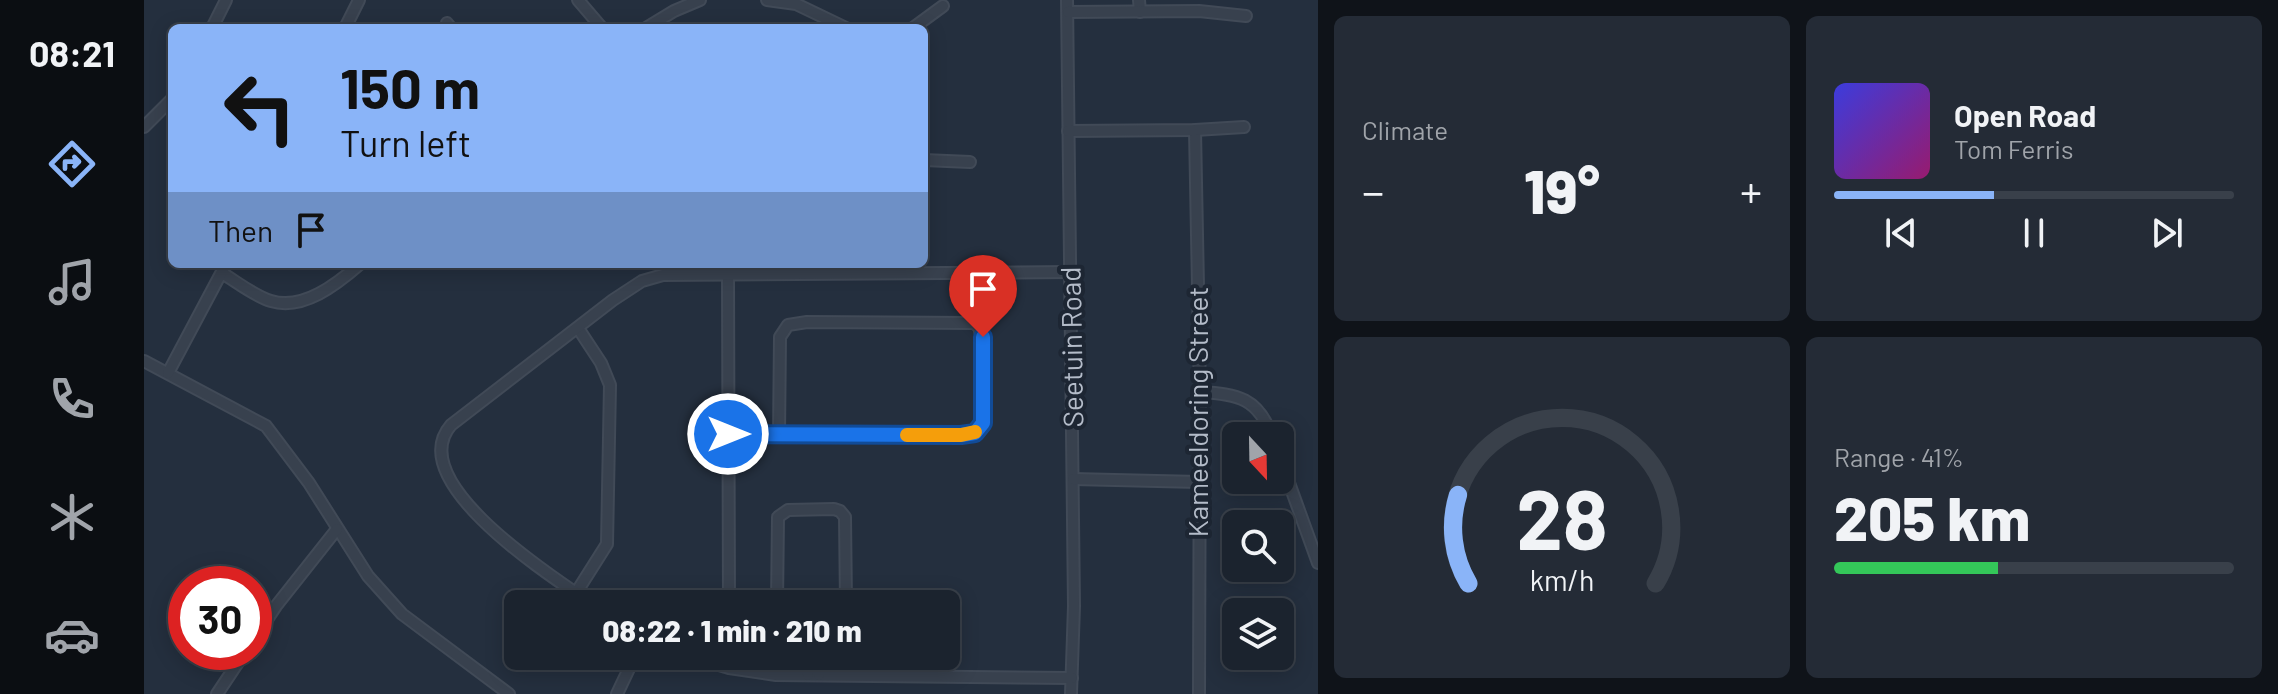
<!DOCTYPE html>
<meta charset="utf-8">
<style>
body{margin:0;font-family:Barlow,sans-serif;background:#242b36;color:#f1f3f6;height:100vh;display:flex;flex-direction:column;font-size:30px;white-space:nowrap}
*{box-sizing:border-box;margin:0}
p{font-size:26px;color:#a0a4aa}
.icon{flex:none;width:44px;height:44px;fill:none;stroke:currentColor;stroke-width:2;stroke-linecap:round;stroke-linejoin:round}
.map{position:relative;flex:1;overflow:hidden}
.drawer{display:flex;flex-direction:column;gap:16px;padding:16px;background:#0f1319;width:960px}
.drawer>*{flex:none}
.hud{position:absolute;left:24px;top:24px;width:760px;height:244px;border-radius:12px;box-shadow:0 4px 20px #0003,0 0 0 2px #39404a;background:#8ab4f8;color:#111;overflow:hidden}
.needle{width:52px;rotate:158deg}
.buttons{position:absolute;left:1078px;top:422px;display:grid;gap:16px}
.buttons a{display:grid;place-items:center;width:72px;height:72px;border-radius:12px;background:#1b232e;box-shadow:0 4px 20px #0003,0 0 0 2px #39404a;font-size:40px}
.speed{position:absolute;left:24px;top:566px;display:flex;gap:16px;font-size:40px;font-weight:700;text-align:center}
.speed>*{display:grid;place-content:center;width:104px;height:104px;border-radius:50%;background:#1b232e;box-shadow:0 4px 20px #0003,0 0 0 2px #39404a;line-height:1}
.speed .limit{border:12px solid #d22;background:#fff;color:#111}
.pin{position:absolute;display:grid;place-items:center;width:68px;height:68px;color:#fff;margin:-82px -34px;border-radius:50% 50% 50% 0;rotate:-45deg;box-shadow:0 0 8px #0007}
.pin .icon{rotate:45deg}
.me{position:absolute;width:88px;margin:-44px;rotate:90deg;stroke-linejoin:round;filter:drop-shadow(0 0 6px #0008)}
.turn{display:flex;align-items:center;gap:28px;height:168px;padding:0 40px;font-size:36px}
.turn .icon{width:104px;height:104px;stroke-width:2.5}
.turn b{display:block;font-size:56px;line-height:68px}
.then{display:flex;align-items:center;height:76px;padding:0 40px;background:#0003;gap:16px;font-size:30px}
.big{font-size:60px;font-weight:800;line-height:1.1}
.drawer .card{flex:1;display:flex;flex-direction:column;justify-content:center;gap:12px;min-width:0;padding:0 28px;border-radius:12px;background:#242b36}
.drawer .dial{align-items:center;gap:0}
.dial svg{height:208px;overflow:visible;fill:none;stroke:#39404a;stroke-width:7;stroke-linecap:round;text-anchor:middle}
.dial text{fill:#f1f3f6;stroke:none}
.song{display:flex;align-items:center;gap:24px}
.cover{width:96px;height:96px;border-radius:12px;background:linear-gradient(135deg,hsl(240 70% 55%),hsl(320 70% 35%))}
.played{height:8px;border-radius:4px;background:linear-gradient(90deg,#8ab4f8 40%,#39404a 40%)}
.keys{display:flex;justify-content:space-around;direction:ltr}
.heat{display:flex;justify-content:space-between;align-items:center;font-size:44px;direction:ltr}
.charge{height:12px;border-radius:6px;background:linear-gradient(90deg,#34c759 41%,#39404a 0)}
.drawer .tiles{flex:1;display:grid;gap:16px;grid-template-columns:repeat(2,1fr)}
.trip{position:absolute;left:360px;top:590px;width:456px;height:80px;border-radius:12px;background:#1b232e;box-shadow:0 4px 20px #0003,0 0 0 2px #39404a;font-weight:800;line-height:80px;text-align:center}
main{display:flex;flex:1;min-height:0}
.tab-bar{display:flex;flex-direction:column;width:144px;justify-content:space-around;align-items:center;background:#0b0e12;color:#a0a4aa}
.tab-bar .icon{width:56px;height:56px}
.tab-bar .active{color:#8ab4f8}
.tab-bar b{font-size:36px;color:#f1f3f6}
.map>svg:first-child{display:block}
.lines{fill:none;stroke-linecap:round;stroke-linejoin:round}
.minor-casing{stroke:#414a57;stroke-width:14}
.minor{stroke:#38414e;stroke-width:10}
.route-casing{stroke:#114b97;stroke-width:20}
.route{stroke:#1a73e8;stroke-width:14}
.slow{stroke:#f59e0b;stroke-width:14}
.labels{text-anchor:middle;stroke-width:8;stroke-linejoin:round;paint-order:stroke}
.street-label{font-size:28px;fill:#b4bcc9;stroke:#1d2633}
</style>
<main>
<nav class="tab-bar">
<b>08:21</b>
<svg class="icon active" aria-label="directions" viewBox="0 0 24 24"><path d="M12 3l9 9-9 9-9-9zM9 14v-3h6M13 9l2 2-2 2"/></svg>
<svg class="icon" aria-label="music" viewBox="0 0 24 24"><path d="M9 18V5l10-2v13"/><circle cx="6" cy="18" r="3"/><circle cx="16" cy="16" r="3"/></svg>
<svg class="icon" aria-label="phone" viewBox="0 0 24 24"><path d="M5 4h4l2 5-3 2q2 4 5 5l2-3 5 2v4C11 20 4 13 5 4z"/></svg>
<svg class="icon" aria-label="climate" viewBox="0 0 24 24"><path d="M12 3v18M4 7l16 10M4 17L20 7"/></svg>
<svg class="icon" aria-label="car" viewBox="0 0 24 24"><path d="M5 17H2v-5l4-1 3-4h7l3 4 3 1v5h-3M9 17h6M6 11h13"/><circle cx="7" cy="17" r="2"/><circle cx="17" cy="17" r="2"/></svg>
</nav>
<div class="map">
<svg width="1174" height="694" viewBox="0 0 1174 694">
<rect width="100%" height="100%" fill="#242f3e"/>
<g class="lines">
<defs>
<g id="minor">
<polyline points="434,0 458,28"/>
<polyline points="623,0 652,4 702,28"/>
<polyline points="923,0 930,606 927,694"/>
<polyline points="995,0 996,12"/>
<polyline points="924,12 1055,11 1102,16"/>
<polyline points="303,23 307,28"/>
<polyline points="68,28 82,0"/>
<polyline points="201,28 215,0"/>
<polyline points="502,28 530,11 556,0"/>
<polyline points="769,28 799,6"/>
<polyline points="0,127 28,99"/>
<polyline points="1051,130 1056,392 1055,694"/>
<polyline points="924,131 1051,130 1100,127"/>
<polyline points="780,160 826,162"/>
<path d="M78,273C93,282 110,296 127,301C159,311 193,284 216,264"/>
<polyline points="584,275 585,604"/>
<polyline points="0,361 122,426 165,483 224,576 258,614 365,694"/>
<polyline points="24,373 82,264"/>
<path d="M1056,392C1094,394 1114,398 1128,436"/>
<polyline points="584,434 817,435 831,433 839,423 840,347 835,327 830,323 663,322 644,325 636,337 635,435"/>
<polyline points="1136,458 1174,563"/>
<polyline points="929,479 1055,482"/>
<polyline points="432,593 463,544 466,385 457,363 434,328"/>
<path d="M448,604C410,578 258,482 307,425L469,300L498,281L519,275L927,272"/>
<polyline points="633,604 634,517 644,510 690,509 696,511 701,517 702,604"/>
<polyline points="110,639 132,606 193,529"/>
<polyline points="545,656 585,668 632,675 928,678"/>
<polyline points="663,656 664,675"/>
<polyline points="675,656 675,675"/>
<polyline points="73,694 101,652"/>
<polyline points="473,694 491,656"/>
</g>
</defs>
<use href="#minor" class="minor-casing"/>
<use href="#minor" class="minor"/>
</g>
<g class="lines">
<defs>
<polyline id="route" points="584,434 817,435 831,433 839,423 839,337"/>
</defs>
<use href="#route" class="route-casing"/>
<use href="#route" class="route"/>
<polyline class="slow" points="763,435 817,435 831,432"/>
</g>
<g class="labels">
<g class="street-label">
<text transform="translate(928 347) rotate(-91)" y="10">Seetuin Road</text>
<text transform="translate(1054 412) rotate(-90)" y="10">Kameeldoring Street</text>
</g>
</g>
</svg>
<div class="buttons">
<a><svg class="needle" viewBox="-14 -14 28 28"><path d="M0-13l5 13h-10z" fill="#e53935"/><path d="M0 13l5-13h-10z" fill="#a0a4aa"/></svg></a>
<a><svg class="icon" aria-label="search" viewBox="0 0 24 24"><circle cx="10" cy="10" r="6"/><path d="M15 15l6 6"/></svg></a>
<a><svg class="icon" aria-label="layers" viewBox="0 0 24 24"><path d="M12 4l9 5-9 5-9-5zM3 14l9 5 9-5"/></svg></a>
</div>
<div class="speed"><div class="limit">30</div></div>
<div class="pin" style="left:839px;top:337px;background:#d93025"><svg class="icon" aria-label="arrive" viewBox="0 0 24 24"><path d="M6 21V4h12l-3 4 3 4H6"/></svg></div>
<svg class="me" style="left:584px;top:434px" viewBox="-20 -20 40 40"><circle r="17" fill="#1a73e8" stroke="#fff" stroke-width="3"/><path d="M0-11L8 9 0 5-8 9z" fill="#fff"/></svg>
<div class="trip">08:22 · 1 min · 210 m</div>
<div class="hud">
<div class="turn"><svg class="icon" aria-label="left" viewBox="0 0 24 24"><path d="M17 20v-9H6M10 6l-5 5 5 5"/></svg><div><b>150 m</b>Turn left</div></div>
<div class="then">Then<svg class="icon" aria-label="arrive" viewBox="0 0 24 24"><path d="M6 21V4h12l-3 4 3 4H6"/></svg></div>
</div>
</div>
<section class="drawer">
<div class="tiles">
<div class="card"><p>Climate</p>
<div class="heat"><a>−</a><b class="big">19°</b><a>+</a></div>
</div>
<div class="card">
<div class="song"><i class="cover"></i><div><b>Open Road</b><p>Tom Ferris</p></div></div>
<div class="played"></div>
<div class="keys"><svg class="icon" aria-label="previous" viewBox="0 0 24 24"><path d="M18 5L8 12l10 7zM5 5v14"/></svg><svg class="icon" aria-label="pause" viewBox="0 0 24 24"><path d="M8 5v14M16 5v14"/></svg><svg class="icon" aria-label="next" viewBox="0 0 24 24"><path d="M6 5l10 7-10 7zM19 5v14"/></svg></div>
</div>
<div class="card dial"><svg viewBox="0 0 100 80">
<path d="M14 69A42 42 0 1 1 86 69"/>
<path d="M14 69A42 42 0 0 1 10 35" stroke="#8ab4f8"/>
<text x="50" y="56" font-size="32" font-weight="700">28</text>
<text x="50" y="72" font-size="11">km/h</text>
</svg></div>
<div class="card"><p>Range · 41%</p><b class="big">205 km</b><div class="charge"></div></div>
</div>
</section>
</main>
